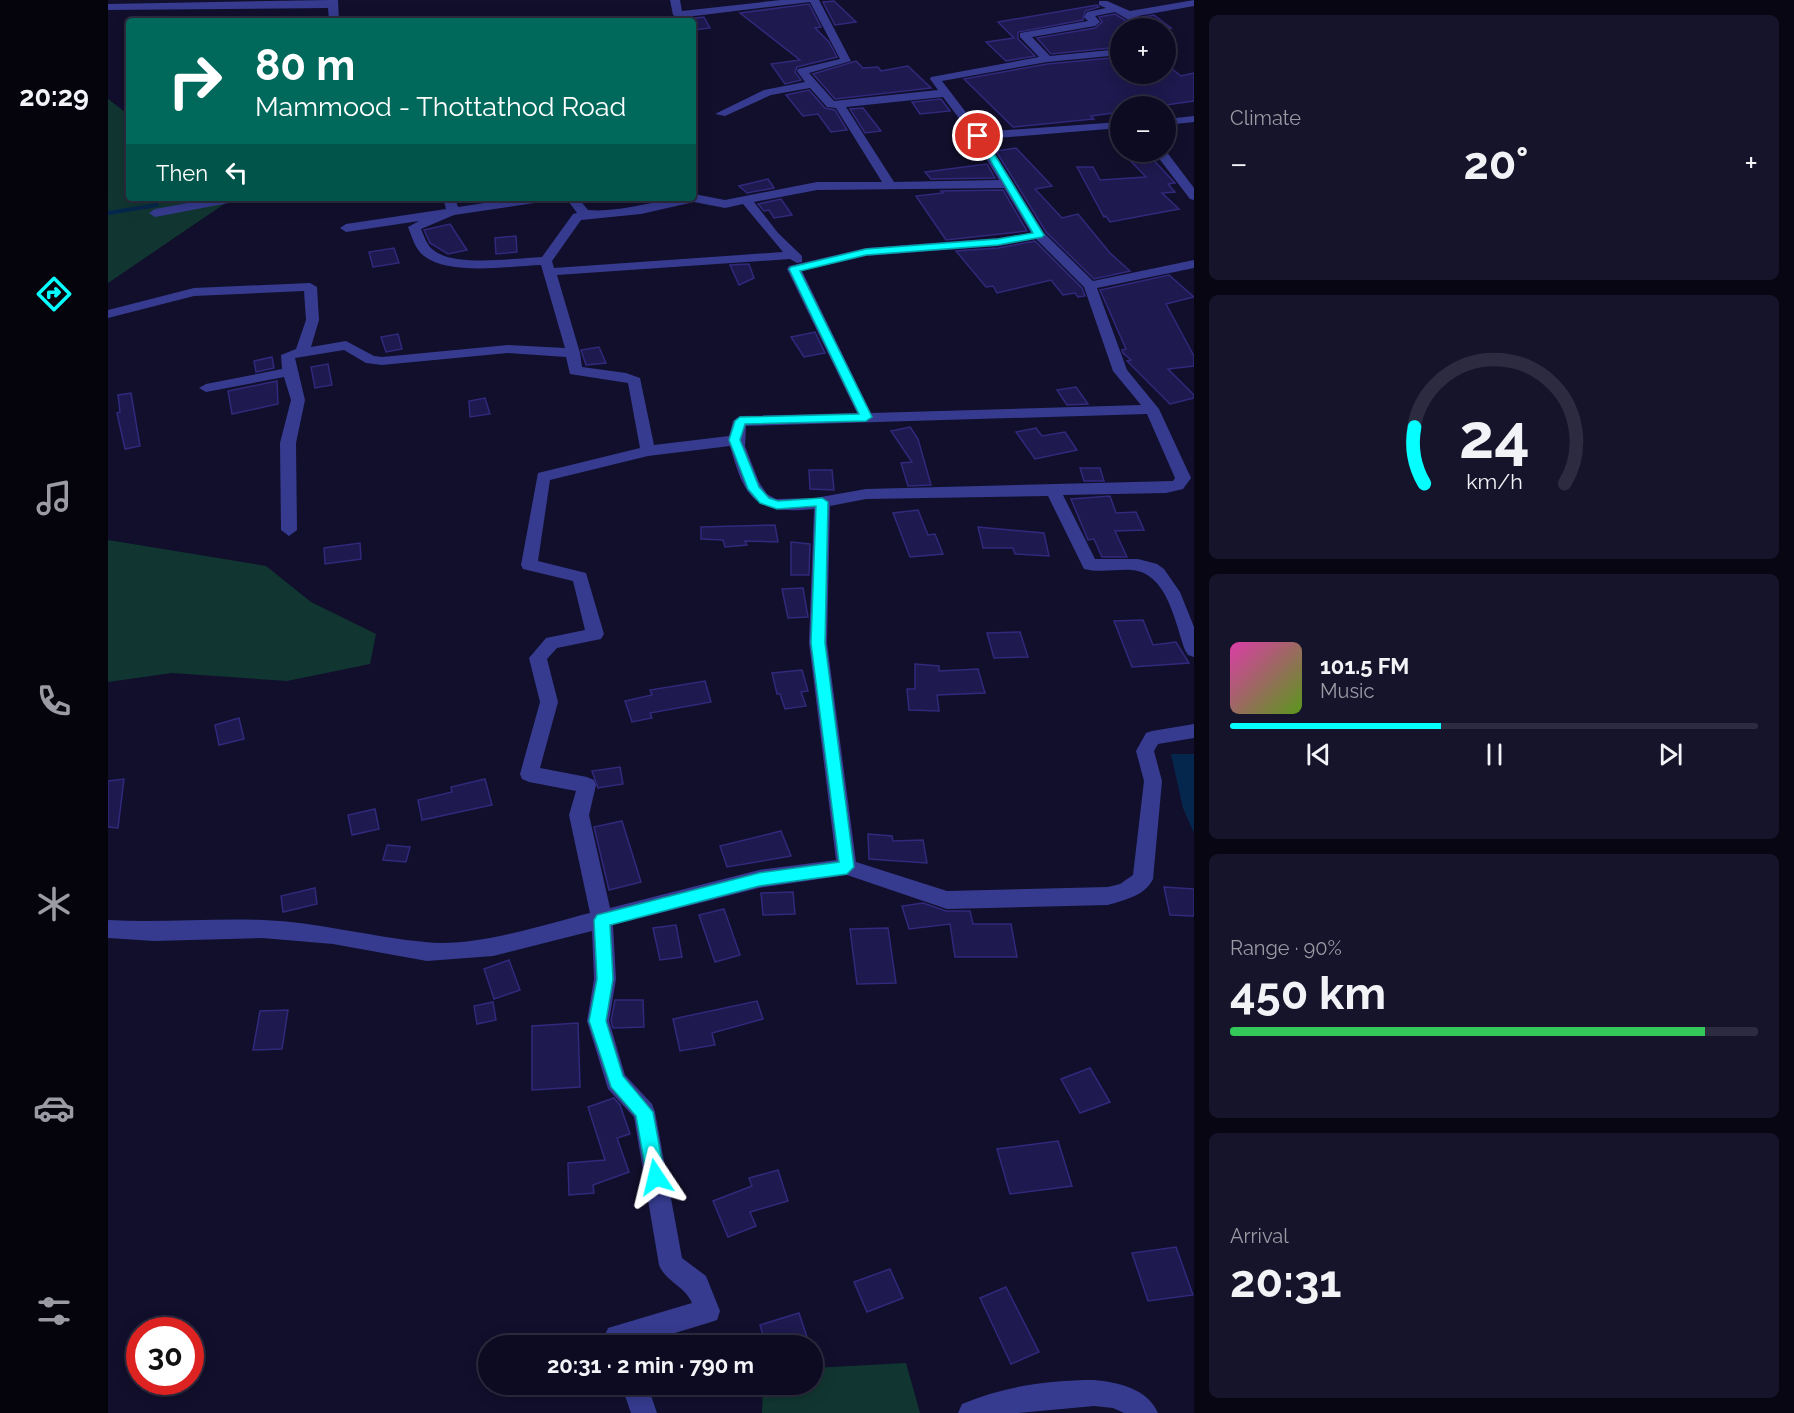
<!DOCTYPE html>
<meta charset="utf-8">
<style>
body{margin:0;font-family:Raleway,sans-serif;background:#16142a;color:#f1f3f6;height:100vh;display:flex;flex-direction:column;font-size:22px;white-space:nowrap}
*{box-sizing:border-box;margin:0}
p{font-size:20px;color:#9a9ba5}
.icon{flex:none;width:33px;height:33px;fill:none;stroke:currentColor;stroke-width:2;stroke-linecap:round;stroke-linejoin:round}
.map{position:relative;flex:1;overflow:hidden}
.side{display:flex;flex-direction:column;gap:15px;padding:15px;background:#070612;width:600px}
.side>*{flex:none}
.banner{position:absolute;left:18px;top:18px;width:570px;height:183px;border-radius:6px;box-shadow:0 3px 15px #0003,0 0 0 2px #2d2b3f;background:#00695c;color:#fff;overflow:hidden}
.tools{position:absolute;left:1002px;top:18px;display:grid;gap:12px}
.tools a{display:grid;place-items:center;width:66px;height:66px;border-radius:50%;background:#0d0b21;box-shadow:0 3px 15px #0003,0 0 0 2px #2d2b3f;font-size:30px}
.speed{position:absolute;left:18px;top:1317px;display:flex;gap:12px;font-size:30px;font-weight:700;text-align:center}
.speed>*{display:grid;place-content:center;width:78px;height:78px;border-radius:50%;background:#0d0b21;box-shadow:0 3px 15px #0003,0 0 0 2px #2d2b3f;line-height:1}
.speed .limit{border:9px solid #d22;background:#fff;color:#111}
.pin{position:absolute;display:grid;place-items:center;width:51px;height:51px;color:#fff;margin:-26px;border:3px solid #fff;border-radius:50%;box-shadow:0 2px 6px #0007}
.me{position:absolute;width:66px;margin:-33px;rotate:350deg;stroke-linejoin:round;filter:drop-shadow(0 0 4px #0008)}
.turn{display:flex;align-items:center;gap:21px;height:126px;padding:0 30px;font-size:27px}
.turn .icon{width:78px;height:78px;stroke-width:2.5}
.turn b{display:block;font-size:42px;line-height:51px}
.then{display:flex;align-items:center;height:57px;padding:0 30px;background:#0003;gap:12px;font-size:22px}
.big{font-size:45px;font-weight:700;line-height:1.1}
.side .card{flex:1;display:flex;flex-direction:column;justify-content:center;gap:9px;min-width:0;padding:0 21px;border-radius:9px;background:#16142a}
.side .dial{align-items:center;gap:0}
.dial svg{height:156px;overflow:visible;fill:none;stroke:#2d2b3f;stroke-width:7;stroke-linecap:round;text-anchor:middle}
.dial text{fill:#f1f3f6;stroke:none}
.song{display:flex;align-items:center;gap:18px}
.cover{width:72px;height:72px;border-radius:9px;background:linear-gradient(135deg,hsl(320 70% 55%),hsl(90 70% 35%))}
.played{height:6px;border-radius:3px;background:linear-gradient(90deg,#05feff 40%,#2d2b3f 40%)}
.keys{display:flex;justify-content:space-around;direction:ltr}
.heat{display:flex;justify-content:space-between;align-items:center;font-size:33px;direction:ltr}
.charge{height:9px;border-radius:4px;background:linear-gradient(90deg,#34c759 90%,#2d2b3f 0)}
.trip{position:absolute;left:370px;top:1335px;width:345px;height:60px;border-radius:30px;background:#0d0b21;box-shadow:0 3px 15px #0003,0 0 0 2px #2d2b3f;font-weight:700;line-height:60px;text-align:center}
main{display:flex;flex:1;min-height:0}
.tabs{display:flex;flex-direction:column;width:108px;justify-content:space-around;align-items:center;background:#05040d;color:#9a9ba5}
.tabs .icon{width:42px;height:42px}
.tabs .current{color:#05feff}
.tabs b{font-size:27px;color:#f1f3f6}
.map>svg:first-child{display:block}
.green{fill:#113631}
.water{fill:#06274d}
.lines{fill:none;stroke-linecap:round;stroke-linejoin:round}
.stream{stroke:#06274d;stroke-width:4}
.building{fill:#1e194e;stroke:#31297c;stroke-width:1.5}
.minor{fill:#363b8f;fill-rule:evenodd}
.route{fill:#05feff;stroke:#03a5a6;stroke-width:1.5}
</style>
<main>
<nav class="tabs">
<b>20:29</b>
<svg class="icon current" aria-label="directions" viewBox="0 0 24 24"><path d="M12 3l9 9-9 9-9-9zM9 14v-3h6M13 9l2 2-2 2"/></svg>
<svg class="icon" aria-label="music" viewBox="0 0 24 24"><path d="M9 18V5l10-2v13"/><circle cx="6" cy="18" r="3"/><circle cx="16" cy="16" r="3"/></svg>
<svg class="icon" aria-label="phone" viewBox="0 0 24 24"><path d="M5 4h4l2 5-3 2q2 4 5 5l2-3 5 2v4C11 20 4 13 5 4z"/></svg>
<svg class="icon" aria-label="climate" viewBox="0 0 24 24"><path d="M12 3v18M4 7l16 10M4 17L20 7"/></svg>
<svg class="icon" aria-label="car" viewBox="0 0 24 24"><path d="M5 17H2v-5l4-1 3-4h7l3 4 3 1v5h-3M9 17h6M6 11h13"/><circle cx="7" cy="17" r="2"/><circle cx="17" cy="17" r="2"/></svg>
<svg class="icon" aria-label="filters" viewBox="0 0 24 24"><path d="M4 7h16M4 17h16"/><circle cx="9" cy="7" r="2"/><circle cx="15" cy="17" r="2"/></svg>
</nav>
<div class="map">
<svg width="1086" height="1413" viewBox="0 0 1086 1413">
<rect width="100%" height="100%" fill="#110f2c"/>
<g class="green">
<polygon points="0,99 21,115 21,198 125,198 0,283"/>
<polygon points="0,540 158,566 203,602 268,634 262,664 179,681 64,673 0,682"/>
<polygon points="798,1363 812,1413 654,1413 655,1385 705,1384 705,1368"/>
</g>
<polygon class="water" points="1063,754 1086,754 1086,833 1075,808"/>
<g class="lines">
<polyline class="stream" points="0,213 49,205"/>
</g>
<g class="building">
<polygon points="726,1 748,22 727,25 715,2"/>
<polygon points="701,4 713,27 707,28 721,42 729,57 689,67 687,72 693,80 677,84 663,64 692,60 632,13"/>
<polygon points="989,5 991,7 977,11 975,20 910,32 910,39 927,56 898,61 878,42 906,38 890,22"/>
<polygon points="1007,14 1030,28 1012,28 1012,47 943,54 929,38 987,28 994,22 991,17"/>
<polygon points="1046,15 1063,28 1047,28 1035,17"/>
<polygon points="596,17 602,28 586,30 585,21 578,19"/>
<polygon points="1012,57 1012,74 1058,74 1058,64 1073,76 1086,73 1086,101 1051,106 1012,106 1012,112 983,116 986,119 905,127 856,79 939,64"/>
<polygon points="748,61 755,68 770,67 773,71 800,66 823,88 727,99 705,74"/>
<polygon points="701,90 717,108 727,110 739,130 723,132 710,114 695,116 678,95"/>
<polygon points="833,99 842,111 812,114 804,102"/>
<polygon points="755,108 773,131 757,133 742,109"/>
<polygon points="908,148 944,186 927,189 954,218 970,214 1002,253 1022,271 986,279 938,232 888,151"/>
<polygon points="1038,152 1067,183 1060,184 1067,192 1054,193 1071,209 1002,222 998,216 996,217 969,167 985,167 992,180 1038,177 1016,154"/>
<polygon points="879,164 887,178 823,179 817,172"/>
<polygon points="660,179 666,188 639,193 631,186"/>
<polygon points="895,190 919,231 838,240 808,196 835,193 833,191"/>
<polygon points="673,199 684,215 666,218 661,210 656,211 650,204"/>
<polygon points="342,224 359,250 340,254 322,243 316,230"/>
<polygon points="408,236 409,252 388,254 387,238"/>
<polygon points="927,241 974,288 977,296 970,297 967,293 955,295 943,280 889,293 885,286 878,287 848,251 890,248"/>
<polygon points="286,248 291,263 265,267 261,252"/>
<polygon points="641,264 646,278 631,285 622,265"/>
<polygon points="1061,275 1086,297 1058,304 1086,356 1086,366 1060,369 1086,395 1086,398 1062,404 1019,361 1023,360 1015,353 1014,350 1018,349 992,290"/>
<polygon points="707,332 717,353 696,357 683,337"/>
<polygon points="290,334 294,349 278,352 273,337"/>
<polygon points="491,347 498,363 478,365 473,350"/>
<polygon points="164,357 166,368 148,372 146,361"/>
<polygon points="220,364 224,385 207,388 203,367"/>
<polygon points="169,381 170,404 124,414 120,391"/>
<polygon points="968,387 980,404 959,405 949,390"/>
<polygon points="23,393 32,446 17,449 9,413 12,412 10,395"/>
<polygon points="377,398 382,414 362,417 361,401"/>
<polygon points="802,427 810,439 823,485 800,486 793,463 804,462 783,431"/>
<polygon points="928,428 934,436 957,432 969,450 927,459 908,432"/>
<polygon points="972,468 992,468 996,481 976,481"/>
<polygon points="701,470 724,470 726,490 702,489"/>
<polygon points="1002,496 1008,513 1028,512 1036,530 1007,531 1019,557 994,557 986,539 980,540 963,499"/>
<polygon points="810,510 820,535 827,534 835,554 802,557 785,513"/>
<polygon points="667,525 670,542 637,541 639,545 617,547 615,540 593,539 593,527"/>
<polygon points="870,527 936,533 941,556 907,554 905,548 875,548"/>
<polygon points="683,542 702,544 701,575 683,575"/>
<polygon points="252,543 253,559 217,564 216,548"/>
<polygon points="695,588 700,617 680,618 674,589"/>
<polygon points="1035,620 1045,645 1068,642 1081,663 1024,667 1006,621"/>
<polygon points="912,632 920,657 886,658 879,633"/>
<polygon points="807,664 831,666 831,671 870,669 877,693 829,695 831,711 801,710 799,689 807,689"/>
<polygon points="694,670 700,691 693,692 698,706 677,709 672,694 669,694 664,673"/>
<polygon points="597,681 603,702 542,713 544,718 524,722 517,701 544,695 542,690"/>
<polygon points="131,718 136,739 111,745 107,725"/>
<polygon points="512,767 515,784 490,788 484,771"/>
<polygon points="16,779 10,828 0,827 0,781"/>
<polygon points="377,779 384,805 314,820 310,800 344,792 343,787"/>
<polygon points="267,809 271,829 244,835 240,815"/>
<polygon points="514,821 533,882 501,890 486,827"/>
<polygon points="673,831 683,856 619,867 612,846"/>
<polygon points="760,834 784,836 785,841 815,840 819,863 761,859"/>
<polygon points="279,845 302,847 298,862 275,860"/>
<polygon points="1056,887 1086,889 1086,916 1062,915"/>
<polygon points="207,888 209,904 175,912 173,896"/>
<polygon points="685,892 687,914 655,915 653,893"/>
<polygon points="815,903 838,911 862,911 865,924 903,924 909,957 847,957 842,924 801,929 794,906"/>
<polygon points="616,909 632,955 607,962 591,915"/>
<polygon points="568,925 574,957 552,960 545,928"/>
<polygon points="780,928 788,983 749,984 742,929"/>
<polygon points="401,960 412,990 386,999 376,969"/>
<polygon points="507,1000 535,1000 536,1027 505,1028 503,1021"/>
<polygon points="649,1001 655,1019 604,1033 607,1045 572,1051 565,1019"/>
<polygon points="385,1002 388,1020 369,1024 366,1006"/>
<polygon points="180,1010 174,1049 145,1050 152,1011"/>
<polygon points="470,1023 472,1087 424,1090 424,1026"/>
<polygon points="982,1068 1002,1102 972,1113 953,1079"/>
<polygon points="506,1098 512,1105 522,1134 509,1138 521,1172 485,1185 486,1193 461,1195 460,1163 497,1160 480,1107"/>
<polygon points="950,1141 964,1186 902,1194 889,1149"/>
<polygon points="670,1170 680,1201 642,1212 648,1226 620,1237 605,1201 644,1186 641,1178"/>
<polygon points="1068,1247 1085,1295 1040,1301 1024,1253"/>
<polygon points="782,1269 795,1298 759,1312 746,1282"/>
<polygon points="898,1287 931,1352 903,1364 872,1298"/>
<polygon points="691,1313 702,1346 658,1346 652,1325"/>
</g>
<g class="lines">
<g class="minor">
<polygon points="220,0 230,0 231,21 221,21 220,8 0,10 0,4"/>
<path d="M562,0H572L574,11L673,0H711L743,61L701,73L726,101L830,90L822,79L823,77L931,57L912,37V33L980,21L976,17L979,12L998,8L991,5V1H999L1022,11L1086,0V6L1030,16L1045,28H1034L1007,12L987,16L992,22L987,26L924,37L942,56L1012,49V55L939,62L834,81L873,132L1012,122V128L878,139L936,233L985,281L1086,260V268L989,288L1019,370L1051,409L1083,478L1075,489L1058,493L955,495L987,559H1030L1049,564L1056,569L1072,592L1086,627V657L1080,655L1077,650C1067,622 1059,572 1023,570C1008,569 991,573 976,569L940,496L758,499L722,506L719,643L748,862L839,891L1000,887L1012,884L1025,875L1036,781L1028,751L1038,733L1044,731L1086,724V738L1050,744L1046,751L1054,781L1045,879C1037,896 1016,900 1000,905L839,909L739,875L651,888L505,925L508,979L501,1021L517,1075L544,1104L547,1112L574,1258L598,1276L612,1311L609,1320L600,1323L524,1346H499L496,1337L500,1328L584,1303C577,1286 558,1282 551,1265L526,1117L500,1089L479,1021L486,979L484,931L385,956L319,961L225,944L154,938L46,941L0,938V920C52,923 103,918 155,920C210,922 262,937 317,942C366,948 434,925 482,913L461,815L468,791L421,782L414,779L412,774L432,702L421,658L438,638L477,630L465,581L415,569L413,565L430,473L532,448L520,383L462,374L458,357L400,353L274,365L258,363L236,350L187,358L197,400L188,443L189,530L181,536L173,530L172,443L183,400L176,377L98,392L91,388L98,384L174,369L173,355L188,349L198,320L196,291L86,296L0,318V310L86,288L202,283L209,287L211,320L203,347L238,341L266,356L274,357L400,345L457,348L433,265C402,266 341,276 316,256C307,249 304,237 300,227L311,221L238,232L232,228L238,224L338,209L335,198H347L350,207L409,198H439L433,202L346,215L313,229C316,235 318,244 324,249C344,268 408,258 434,257L465,214L469,213L458,198H470L480,210C516,213 549,198 585,198L586,194L617,200L709,182H774L728,108L719,107L702,88L663,95L617,116L607,114L656,90L697,82L689,71L690,69L732,59L702,2L570,18L565,15ZM835,97L865,137L891,180L786,182L738,107ZM896,188L923,233L890,238L758,248L681,266L679,269L749,413L632,416L625,421L621,436L546,445L532,378L518,373L474,367L472,353L449,275L682,259L689,263L694,262V256L670,233L646,202L709,190ZM586,202L617,208L635,204L675,252L446,268L444,261L473,220L533,214ZM928,239L976,287L1005,371L1033,405L763,413L694,271L758,256L890,246ZM1039,414L1067,478L1065,481L758,489L707,498L668,499L659,494L651,482L637,446L638,426ZM622,446C637,500 648,515 706,509L701,643L728,860L651,870L502,908L481,815L488,785L486,780L479,777L432,768L450,702L439,659L449,648L493,639L496,634L478,573L430,561L442,480L540,456Z"/>
<polygon points="1086,116 1086,122 1058,125 1058,119"/>
<polygon points="1058,151 1086,188 1086,200 1082,199 1046,152"/>
<polygon points="107,198 132,198 126,202 47,217 41,213 47,209"/>
<path d="M986,1380C1010,1382 1040,1389 1050,1413H1016L1005,1408L986,1406L910,1413H850L854,1404C896,1386 941,1380 986,1380Z"/>
<polygon points="513,1384 539,1384 549,1413 523,1413"/>
</g>
</g>
<polygon class="route" points="867,134 875,136 936,235 934,237 890,245 758,255 692,271 764,417 758,421 637,424 632,440 651,487 661,498 670,501 714,498 720,502 717,643 746,867 739,874 651,886 502,925 505,979 498,1021 515,1076 545,1112 557,1177 554,1184 548,1186 542,1184 539,1177 528,1116 503,1087 481,1021 489,979 486,920 489,915 651,873 731,862 703,643 708,506 669,509 652,503 640,489 621,440 627,421 632,417 751,414 681,269 683,267 758,249 890,239 925,233"/>
</svg>
<div class="tools">
<a>+</a>
<a>−</a>
</div>
<div class="speed"><div class="limit">30</div></div>
<div class="pin" style="left:870px;top:136px;background:#d93025"><svg class="icon" aria-label="arrive" viewBox="0 0 24 24"><path d="M6 21V4h12l-3 4 3 4H6"/></svg></div>
<svg class="me" style="left:548px;top:1177px" viewBox="-20 -20 40 40"><path d="M0-17L14 15 0 8-14 15z" fill="#05feff" stroke="#fff" stroke-width="4"/></svg>
<div class="trip">20:31 · 2 min · 790 m</div>
<div class="banner">
<div class="turn"><svg class="icon" aria-label="right" viewBox="0 0 24 24"><path d="M7 20v-9h11M14 6l5 5-5 5"/></svg><div><b>80 m</b>Mammood - Thottathod Road</div></div>
<div class="then">Then<svg class="icon" aria-label="left" viewBox="0 0 24 24"><path d="M17 20v-9H6M10 6l-5 5 5 5"/></svg></div>
</div>
</div>
<section class="side">
<div class="card"><p>Climate</p>
<div class="heat"><a>−</a><b class="big">20°</b><a>+</a></div>
</div>
<div class="card dial"><svg viewBox="0 0 100 80">
<path d="M14 69A42 42 0 1 1 86 69"/>
<path d="M14 69A42 42 0 0 1 9 40" stroke="#05feff"/>
<text x="50" y="56" font-size="32" font-weight="700">24</text>
<text x="50" y="72" font-size="11">km/h</text>
</svg></div>
<div class="card">
<div class="song"><i class="cover"></i><div><b>101.5 FM</b><p>Music</p></div></div>
<div class="played"></div>
<div class="keys"><svg class="icon" aria-label="previous" viewBox="0 0 24 24"><path d="M18 5L8 12l10 7zM5 5v14"/></svg><svg class="icon" aria-label="pause" viewBox="0 0 24 24"><path d="M8 5v14M16 5v14"/></svg><svg class="icon" aria-label="next" viewBox="0 0 24 24"><path d="M6 5l10 7-10 7zM19 5v14"/></svg></div>
</div>
<div class="card"><p>Range · 90%</p><b class="big">450 km</b><div class="charge"></div></div>
<div class="card"><p>Arrival</p><b class="big">20:31</b></div>
</section>
</main>
